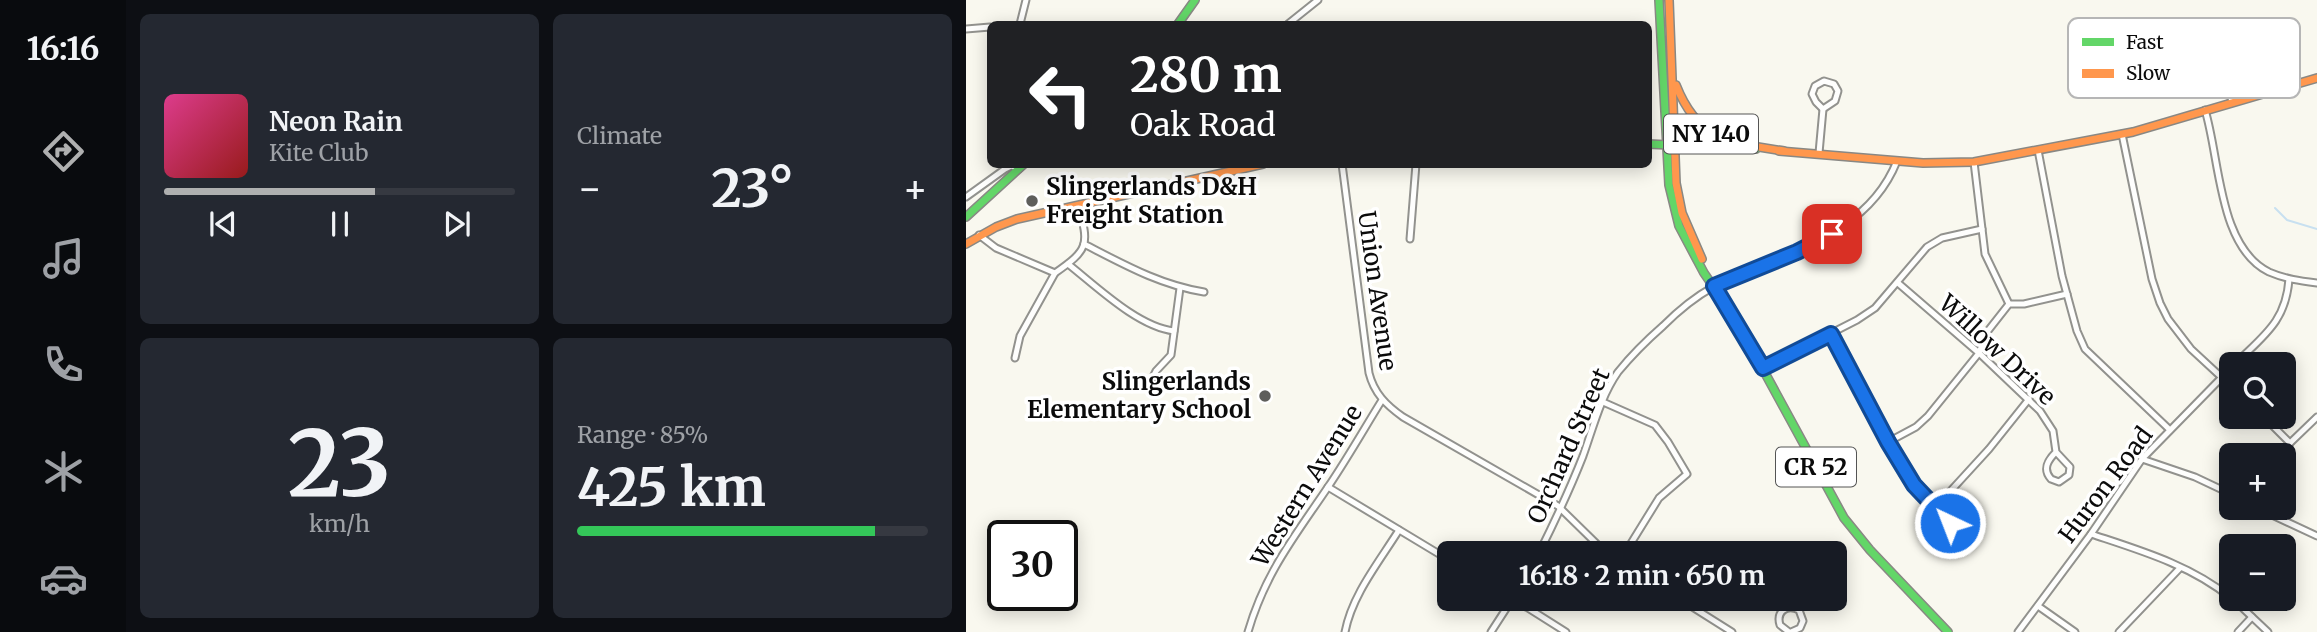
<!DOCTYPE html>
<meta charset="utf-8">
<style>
body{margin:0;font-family:Merriweather,serif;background:#242831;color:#f1f3f6;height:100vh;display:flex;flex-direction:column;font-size:26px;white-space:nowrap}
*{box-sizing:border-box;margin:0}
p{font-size:23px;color:#9ea1a6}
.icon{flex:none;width:38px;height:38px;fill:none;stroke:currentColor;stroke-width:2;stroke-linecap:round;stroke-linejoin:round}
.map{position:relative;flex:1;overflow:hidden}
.drawer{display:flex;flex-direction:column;gap:14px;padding:14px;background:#0d0f14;width:840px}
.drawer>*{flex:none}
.banner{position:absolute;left:21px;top:21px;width:665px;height:147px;border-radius:10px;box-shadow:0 4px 18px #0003;background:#202124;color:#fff;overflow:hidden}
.tools{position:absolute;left:1253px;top:352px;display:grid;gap:14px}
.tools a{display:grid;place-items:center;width:77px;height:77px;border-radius:10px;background:#171b24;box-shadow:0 4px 18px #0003;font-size:35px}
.speed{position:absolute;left:21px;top:520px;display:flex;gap:14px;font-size:35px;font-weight:700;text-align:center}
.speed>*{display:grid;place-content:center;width:91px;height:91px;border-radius:50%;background:#171b24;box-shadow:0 4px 18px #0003;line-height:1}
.speed .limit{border:4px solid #111;border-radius:10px;background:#fff;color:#111}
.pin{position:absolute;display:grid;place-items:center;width:60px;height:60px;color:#fff;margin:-30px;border-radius:14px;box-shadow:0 4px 10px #0006}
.me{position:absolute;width:77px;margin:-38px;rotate:317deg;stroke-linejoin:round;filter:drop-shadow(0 0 5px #0008)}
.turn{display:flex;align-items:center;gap:24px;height:147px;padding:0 28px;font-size:32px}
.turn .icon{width:91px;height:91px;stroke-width:2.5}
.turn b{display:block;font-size:49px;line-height:60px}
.big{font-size:52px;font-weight:700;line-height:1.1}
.drawer .widget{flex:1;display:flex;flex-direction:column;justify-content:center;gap:10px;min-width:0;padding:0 24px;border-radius:10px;background:#242831}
.drawer .dial{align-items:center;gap:0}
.dial b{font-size:91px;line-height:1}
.song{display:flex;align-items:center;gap:21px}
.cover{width:84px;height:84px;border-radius:10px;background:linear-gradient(135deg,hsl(330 70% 55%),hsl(0 70% 35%))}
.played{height:7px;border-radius:4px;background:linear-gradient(90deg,#afb0b0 60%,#363941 60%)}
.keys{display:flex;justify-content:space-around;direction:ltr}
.heat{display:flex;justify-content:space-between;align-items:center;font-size:38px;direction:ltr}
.charge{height:10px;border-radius:5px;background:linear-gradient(90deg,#34c759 85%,#363941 0)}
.drawer .tiles{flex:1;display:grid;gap:14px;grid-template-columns:repeat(2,1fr)}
.trip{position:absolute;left:471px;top:541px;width:410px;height:70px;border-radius:10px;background:#171b24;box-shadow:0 4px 18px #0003;font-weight:700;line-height:70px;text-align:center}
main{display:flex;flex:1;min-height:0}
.dock{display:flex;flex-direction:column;width:126px;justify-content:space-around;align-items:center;background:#090b0e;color:#9ea1a6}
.dock .icon{width:49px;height:49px}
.dock .current{color:#afb0b0}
.dock b{font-size:32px;color:#f1f3f6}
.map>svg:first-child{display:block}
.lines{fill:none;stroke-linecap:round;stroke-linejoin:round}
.stream{stroke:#c8e0f0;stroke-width:2}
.street-casing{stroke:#92928e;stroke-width:9}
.fast-casing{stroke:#898884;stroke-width:10}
.slow-casing{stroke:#898884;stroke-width:10}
.street{stroke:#fefefd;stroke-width:5}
.fast{stroke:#63d668;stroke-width:7}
.slow{stroke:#ff974d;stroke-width:7}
.route-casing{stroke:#114b97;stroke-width:18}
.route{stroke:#1a73e8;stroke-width:12}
.poi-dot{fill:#5e5e5b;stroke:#fff;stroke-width:2.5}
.labels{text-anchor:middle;stroke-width:7;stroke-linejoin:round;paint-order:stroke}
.shield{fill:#fff;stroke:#545454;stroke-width:2}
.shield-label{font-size:23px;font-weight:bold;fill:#0b0b0b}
.poi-label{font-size:24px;font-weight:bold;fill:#0b0b0b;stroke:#fff;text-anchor:start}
.street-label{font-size:24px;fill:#0b0b0b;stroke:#fff}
.key{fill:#fff;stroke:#b6b6b6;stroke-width:2}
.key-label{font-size:19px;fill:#0b0b0b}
</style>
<main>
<nav class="dock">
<b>16:16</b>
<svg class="icon current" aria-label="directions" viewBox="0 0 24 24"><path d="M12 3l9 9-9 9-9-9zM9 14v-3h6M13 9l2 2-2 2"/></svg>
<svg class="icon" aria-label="music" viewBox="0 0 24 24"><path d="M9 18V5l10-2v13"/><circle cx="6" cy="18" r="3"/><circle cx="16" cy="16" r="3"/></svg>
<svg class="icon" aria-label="phone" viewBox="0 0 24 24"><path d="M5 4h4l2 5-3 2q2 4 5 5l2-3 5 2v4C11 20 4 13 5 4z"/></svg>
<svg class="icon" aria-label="climate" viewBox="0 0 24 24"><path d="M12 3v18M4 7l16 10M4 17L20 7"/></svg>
<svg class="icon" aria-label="car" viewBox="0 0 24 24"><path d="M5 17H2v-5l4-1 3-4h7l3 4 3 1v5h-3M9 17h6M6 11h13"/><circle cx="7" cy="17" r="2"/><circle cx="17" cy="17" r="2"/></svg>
</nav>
<section class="drawer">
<div class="tiles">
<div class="widget">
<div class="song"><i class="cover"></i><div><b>Neon Rain</b><p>Kite Club</p></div></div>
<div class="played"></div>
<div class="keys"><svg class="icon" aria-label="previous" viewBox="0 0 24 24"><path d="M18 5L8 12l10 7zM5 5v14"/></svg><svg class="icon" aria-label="pause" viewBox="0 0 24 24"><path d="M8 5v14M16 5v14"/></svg><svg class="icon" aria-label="next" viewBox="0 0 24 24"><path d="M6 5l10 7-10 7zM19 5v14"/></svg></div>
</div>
<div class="widget"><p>Climate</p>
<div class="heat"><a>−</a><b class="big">23°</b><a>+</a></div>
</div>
<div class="widget dial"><b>23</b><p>km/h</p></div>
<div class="widget"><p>Range · 85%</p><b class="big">425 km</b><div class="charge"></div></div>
</div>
</section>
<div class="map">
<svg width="1351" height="632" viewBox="0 0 1351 632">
<rect width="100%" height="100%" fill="#f9f8ef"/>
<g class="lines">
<polyline class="stream" points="1309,208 1321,220 1351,229"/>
<defs>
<g id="street">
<path d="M1166,23L1185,28L1200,37C1187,52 1165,61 1149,46L1148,34L1158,24Z"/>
<polyline points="54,24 60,0"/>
<polyline points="322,24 352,0"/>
<polyline points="0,29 24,27"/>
<path d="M1200,37C1221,39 1244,56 1255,75C1260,83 1263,93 1266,101"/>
<polygon points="858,81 868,84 872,91 869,101 857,109 850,102 846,94 849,86"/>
<path d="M1239,110C1254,158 1252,247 1303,272C1319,279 1335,281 1351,283"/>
<polyline points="1156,134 1186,279 1194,303 1202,319 1225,349 1265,386"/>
<polyline points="1072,150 1096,276 1111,331 1119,349 1204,430"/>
<polyline points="853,153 857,109"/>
<polyline points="1008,162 1019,254 1043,304"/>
<path d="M376,164L403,373C408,393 420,405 437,417L592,506L640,553"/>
<polyline points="0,197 39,169 45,166 53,169"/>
<path d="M13,235L30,248L89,273C122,250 124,245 112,206"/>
<polyline points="444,239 450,164"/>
<path d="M118,244C157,264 194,285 238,292"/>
<path d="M102,264C130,286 172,327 208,331"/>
<path d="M932,283L1013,353L1074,411L1087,431L1090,452C1082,460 1076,469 1085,479L1093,482L1103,475L1104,467L1090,452"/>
<polyline points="865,334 922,442 948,485 999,539"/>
<polyline points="49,358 54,336 89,273"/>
<path d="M1269,364C1297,336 1320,322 1323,279"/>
<polyline points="797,368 891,320 909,308 961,247 976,238 1016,229"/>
<polyline points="184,383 190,371 205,355 214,288"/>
<polyline points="637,402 689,425 702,442 721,474 693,498 659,553"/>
<polyline points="1297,416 1324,443"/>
<polyline points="922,442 950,427 962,416 1013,353 1021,332 1043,304 1058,304 1101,294"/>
<polyline points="1316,455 1324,443 1351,417"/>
<polyline points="1176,459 1229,477 1265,494"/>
<polyline points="362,487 483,560"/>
<polyline points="969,508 1023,449 1063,399"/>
<polyline points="1291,508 1351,536"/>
<path d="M1125,534C1173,550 1225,565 1265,598"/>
<path d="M573,553C589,521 604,489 617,456C627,428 635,396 652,372C665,356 681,340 697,326C712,311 729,297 747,287C814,252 900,239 931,161"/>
<polyline points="546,598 600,632"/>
<polyline points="712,598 766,632"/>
<polyline points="1266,598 1302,632"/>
<polyline points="1072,606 1109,632"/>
<path d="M282,632C299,573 329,536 362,487C381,459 398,429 416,400"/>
<path d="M379,632C386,595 413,562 433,530"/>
<polyline points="525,632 547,598"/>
<path d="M823,632L814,625C810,612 820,604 833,610L837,621L834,628L825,632"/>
<polyline points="1052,632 1125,534 1176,459 1265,368"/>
<polyline points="1153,632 1214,568"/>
<polyline points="1272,632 1286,617"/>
</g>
<g id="fast">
<polyline points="693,0 703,185 713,226 738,273 769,318 878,518 904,550 982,632"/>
<polyline points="212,24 229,0"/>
<polyline points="682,144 790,149"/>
<polyline points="0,217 58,164"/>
</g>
<g id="slow">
<polyline points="703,0 710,183 716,213 736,259"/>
<path d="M710,85C732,141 764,143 818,151"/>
<polyline points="813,151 957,163 1008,162 1167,132 1351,78"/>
<polyline points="0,244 30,227 51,219 297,164"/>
</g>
</defs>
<use href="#street" class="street-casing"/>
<use href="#fast" class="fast-casing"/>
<use href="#slow" class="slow-casing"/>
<use href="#street" class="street"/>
<use href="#fast" class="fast"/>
<use href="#slow" class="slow"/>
</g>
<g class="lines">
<defs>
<polyline id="route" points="866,234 831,252 748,286 797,368 865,334 922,442 948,485 984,523"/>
</defs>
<use href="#route" class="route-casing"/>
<use href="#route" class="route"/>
</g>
<g class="poi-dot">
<circle cx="66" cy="201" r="7"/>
<circle cx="299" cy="396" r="7"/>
</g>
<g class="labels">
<g class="shield">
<rect x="698" y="114.5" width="94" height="39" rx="5"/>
<rect x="810" y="447.5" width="80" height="39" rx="5"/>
</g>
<g class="shield-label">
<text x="745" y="142">NY 140</text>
<text x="850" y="475">CR 52</text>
</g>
<g class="poi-label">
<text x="80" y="195">Slingerlands D&amp;H<tspan x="80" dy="28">Freight Station</tspan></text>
<text x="285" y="390" text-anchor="end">Slingerlands<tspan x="285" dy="28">Elementary School</tspan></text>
</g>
<g class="street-label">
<text transform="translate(411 291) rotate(82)" y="8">Union Avenue</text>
<text transform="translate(1031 350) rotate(43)" y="8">Willow Drive</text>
<text transform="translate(603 446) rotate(-66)" y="8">Orchard Street</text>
<text transform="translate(1140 485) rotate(-53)" y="8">Huron Road</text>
<text transform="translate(341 486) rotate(-58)" y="8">Western Avenue</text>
</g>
</g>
<rect x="1102" y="18" width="232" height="80" rx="10" class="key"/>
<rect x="1116" y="38" width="32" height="8" fill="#63d668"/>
<rect x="1116" y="69" width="32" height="9" fill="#ff974d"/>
<g class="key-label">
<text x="1160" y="49">Fast</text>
<text x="1160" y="80">Slow</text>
</g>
</svg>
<div class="tools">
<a><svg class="icon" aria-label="search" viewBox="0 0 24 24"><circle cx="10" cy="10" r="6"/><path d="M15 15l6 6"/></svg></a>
<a>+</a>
<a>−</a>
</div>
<div class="speed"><div class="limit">30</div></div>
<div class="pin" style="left:866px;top:234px;background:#d93025"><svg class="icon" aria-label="arrive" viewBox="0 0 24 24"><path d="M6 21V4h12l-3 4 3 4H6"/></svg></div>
<svg class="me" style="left:984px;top:523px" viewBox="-20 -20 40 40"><circle r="17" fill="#1a73e8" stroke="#fff" stroke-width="3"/><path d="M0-11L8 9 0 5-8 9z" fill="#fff"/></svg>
<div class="trip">16:18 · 2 min · 650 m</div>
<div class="banner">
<div class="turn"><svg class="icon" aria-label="left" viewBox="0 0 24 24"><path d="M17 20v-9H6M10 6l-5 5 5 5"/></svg><div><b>280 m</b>Oak Road</div></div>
</div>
</div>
</main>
